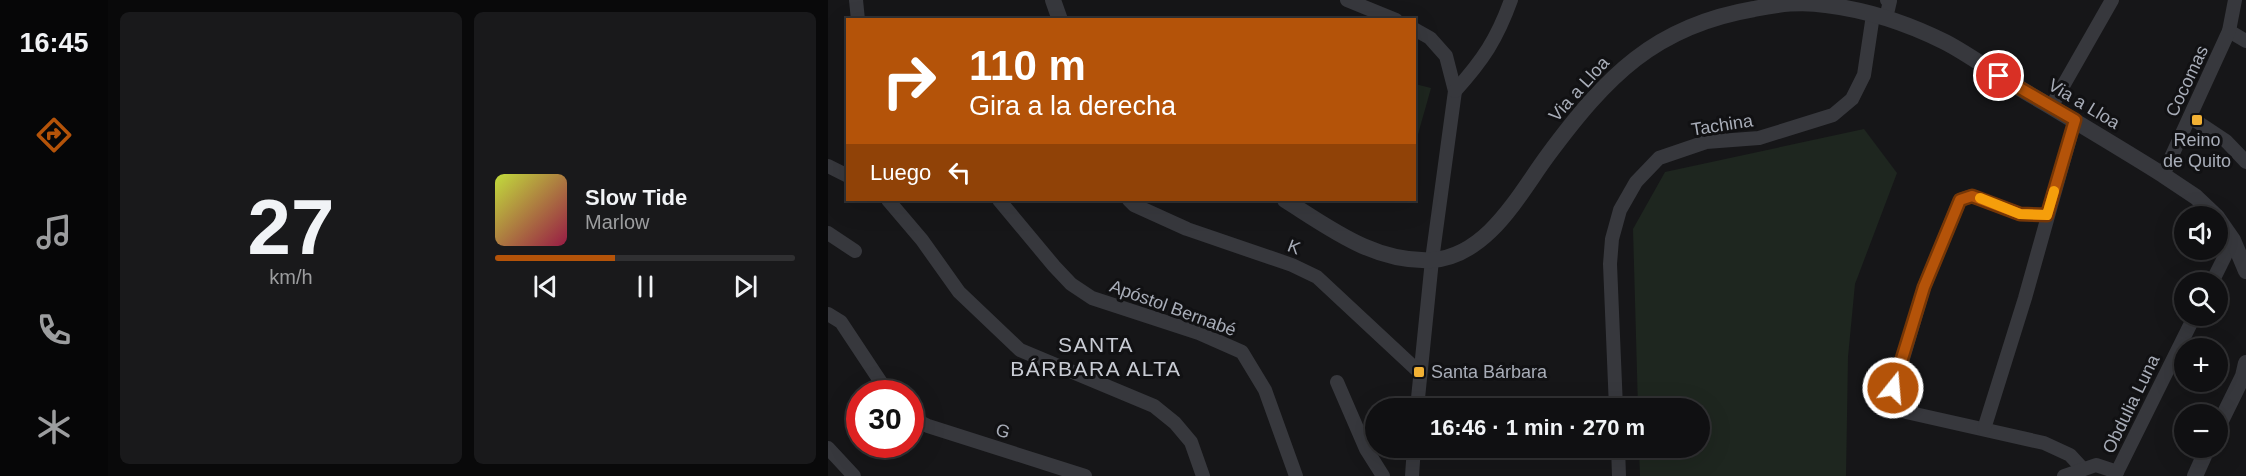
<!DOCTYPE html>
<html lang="es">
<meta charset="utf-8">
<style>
body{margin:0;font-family:Arial,sans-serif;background:#19191b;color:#f1f3f6;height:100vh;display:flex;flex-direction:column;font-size:22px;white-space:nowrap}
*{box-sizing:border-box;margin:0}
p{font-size:20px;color:#9c9d9f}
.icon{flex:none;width:33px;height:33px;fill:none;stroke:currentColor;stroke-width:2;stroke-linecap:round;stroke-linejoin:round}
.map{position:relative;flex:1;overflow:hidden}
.details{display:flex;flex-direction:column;gap:12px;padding:12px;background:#09090a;width:720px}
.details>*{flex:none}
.banner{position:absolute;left:18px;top:18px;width:570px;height:183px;border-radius:0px;box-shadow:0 6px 24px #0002,0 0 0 2px #303032;background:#b45309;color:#fff;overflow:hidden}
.fabs{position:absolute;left:1346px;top:206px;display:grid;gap:12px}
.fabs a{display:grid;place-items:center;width:54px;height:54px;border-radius:50%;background:#101012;box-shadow:0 6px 24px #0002,0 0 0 2px #303032;font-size:30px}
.speed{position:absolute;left:18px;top:380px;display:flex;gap:12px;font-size:30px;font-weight:700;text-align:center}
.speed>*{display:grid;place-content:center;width:78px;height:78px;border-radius:50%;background:#101012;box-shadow:0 6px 24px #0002,0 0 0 2px #303032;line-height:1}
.speed .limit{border:9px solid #d22;background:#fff;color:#111}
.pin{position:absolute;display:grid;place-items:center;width:51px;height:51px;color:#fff;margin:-26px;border:3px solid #fff;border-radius:50%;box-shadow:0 2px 6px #0007}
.me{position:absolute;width:66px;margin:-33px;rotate:17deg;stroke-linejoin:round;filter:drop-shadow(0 0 4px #0008)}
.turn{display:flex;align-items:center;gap:21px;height:126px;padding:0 24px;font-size:27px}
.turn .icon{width:78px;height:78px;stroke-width:2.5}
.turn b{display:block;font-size:42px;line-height:51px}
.then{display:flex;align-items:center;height:57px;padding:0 24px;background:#0003;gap:12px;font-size:22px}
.details .card{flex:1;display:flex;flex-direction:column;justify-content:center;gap:9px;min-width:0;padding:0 21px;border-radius:9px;background:#19191b}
.details .dial{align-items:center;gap:0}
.dial b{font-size:78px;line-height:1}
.song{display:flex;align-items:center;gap:18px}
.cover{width:72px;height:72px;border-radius:9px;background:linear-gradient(135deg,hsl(70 70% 55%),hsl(340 70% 35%))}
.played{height:6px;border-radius:3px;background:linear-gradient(90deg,#b45309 40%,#303032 40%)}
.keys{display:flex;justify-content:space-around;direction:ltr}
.details .tiles{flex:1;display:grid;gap:12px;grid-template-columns:repeat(2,1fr)}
.trip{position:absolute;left:537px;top:398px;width:345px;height:60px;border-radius:30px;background:#101012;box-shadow:0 6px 24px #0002,0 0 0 2px #303032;font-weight:600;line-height:60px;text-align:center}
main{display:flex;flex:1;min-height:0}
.menu{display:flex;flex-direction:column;width:108px;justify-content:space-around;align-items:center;background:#060607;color:#9c9d9f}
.menu .icon{width:42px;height:42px}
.menu .current{color:#b45309}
.menu b{font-size:27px;color:#f1f3f6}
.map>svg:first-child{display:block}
.green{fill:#1e261f}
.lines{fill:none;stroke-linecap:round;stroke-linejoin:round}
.minor{stroke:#37383d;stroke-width:14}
.tertiary{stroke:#37383d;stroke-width:16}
.route-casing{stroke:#753606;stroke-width:15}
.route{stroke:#b45309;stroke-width:10}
.slow{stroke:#f59e0b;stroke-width:10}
.poi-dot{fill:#f2b134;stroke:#111113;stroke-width:2}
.labels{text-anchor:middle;stroke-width:6;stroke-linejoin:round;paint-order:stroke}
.street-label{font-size:18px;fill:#a8adb8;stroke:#111113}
.poi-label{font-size:18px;fill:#a8adb8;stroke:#111113}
.quarter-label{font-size:21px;letter-spacing:1.5px;fill:#c9ccd4;stroke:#111113}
</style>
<main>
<nav class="menu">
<b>16:45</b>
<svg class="icon current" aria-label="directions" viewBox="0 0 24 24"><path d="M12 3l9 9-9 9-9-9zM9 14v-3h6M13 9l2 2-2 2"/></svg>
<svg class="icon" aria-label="music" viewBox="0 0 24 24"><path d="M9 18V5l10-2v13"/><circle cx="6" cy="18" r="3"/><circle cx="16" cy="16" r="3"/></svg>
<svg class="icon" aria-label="phone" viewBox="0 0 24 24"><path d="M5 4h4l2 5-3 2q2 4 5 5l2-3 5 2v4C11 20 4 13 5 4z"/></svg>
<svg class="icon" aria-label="climate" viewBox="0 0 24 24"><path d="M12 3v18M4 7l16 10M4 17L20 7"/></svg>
</nav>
<section class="details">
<div class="tiles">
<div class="card dial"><b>27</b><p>km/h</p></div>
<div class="card">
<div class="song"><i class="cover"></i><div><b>Slow Tide</b><p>Marlow</p></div></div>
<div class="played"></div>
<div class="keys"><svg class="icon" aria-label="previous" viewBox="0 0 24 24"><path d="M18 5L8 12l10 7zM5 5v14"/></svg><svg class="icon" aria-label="pause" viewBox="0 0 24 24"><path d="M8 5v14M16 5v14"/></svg><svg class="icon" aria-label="next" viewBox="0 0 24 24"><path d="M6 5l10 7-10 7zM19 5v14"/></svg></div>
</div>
</div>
</section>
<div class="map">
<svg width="1418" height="476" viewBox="0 0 1418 476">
<rect width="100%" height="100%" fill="#161618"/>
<g class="green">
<polygon points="587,84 603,88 587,145 586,84"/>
<polygon points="1036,129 1069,173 1027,284 1020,357 1018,476 812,476 811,447 872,447 872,408 810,408 805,229 837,172"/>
</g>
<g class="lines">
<g class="minor">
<polyline points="28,0 30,20"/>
<polyline points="519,0 568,20"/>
<polyline points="1058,18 1062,1 1059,0"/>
<polyline points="586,29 602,38 618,56 627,91 604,260 589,408"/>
<polyline points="1401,31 1418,41"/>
<path d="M627,91C655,60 669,39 683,0"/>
<polyline points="1223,107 1284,0"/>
<polyline points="1362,117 1398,141 1418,162"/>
<polyline points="0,166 20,176"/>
<polyline points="1335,175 1401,31 1407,0"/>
<polyline points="60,200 94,240 131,292 192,350 326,406 347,423 363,442 375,476"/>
<polyline points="171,200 226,266 243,284 264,298 371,333 414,352 437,390 468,476"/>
<polyline points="301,200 306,205 359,229 464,265 489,277 591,372"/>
<polyline points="1219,215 1192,214 1144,196 1132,200 1096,287 1064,396 1066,404 1078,412 1216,443 1242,455 1254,468"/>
<polyline points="0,233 27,251"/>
<polyline points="1384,282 1405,240"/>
<polyline points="0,314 13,322 60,393"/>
<polyline points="509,382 538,449 555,476"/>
<polyline points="788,408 782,264 784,239 792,210 808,182 831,158 878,142 931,138 1005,115 1024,99 1036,75 1045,15"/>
<polyline points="82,417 100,426 257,476"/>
<polyline points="1156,429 1197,298 1247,120"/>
<polyline points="790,447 791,476"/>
<polyline points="0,448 26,476"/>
<polyline points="584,476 586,447"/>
<polyline points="1236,476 1268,465 1289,472"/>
<polyline points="1287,476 1367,315"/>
</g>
<g class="tertiary">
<polyline points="225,0 232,20"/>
<path d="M457,200C503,229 547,263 604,260C660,256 691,194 720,155C778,77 826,26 926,9C951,4 973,1 998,5C1039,10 1081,24 1117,42C1142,55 1164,72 1188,86C1238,116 1287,145 1335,175L1368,197L1388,216"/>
<polyline points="1389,217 1405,240 1418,271"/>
<polyline points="1389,429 1415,376 1418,363"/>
<polyline points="1367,476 1380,447"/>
</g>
</g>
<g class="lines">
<defs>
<polyline id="route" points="1065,388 1096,287 1132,200 1144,196 1192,214 1219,215 1247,120 1171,76"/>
</defs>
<use href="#route" class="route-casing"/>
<use href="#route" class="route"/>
<polyline class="slow" points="1152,198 1192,214 1219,215 1226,191"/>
</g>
<g class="poi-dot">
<rect x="1363" y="114" width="12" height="12" rx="3"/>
<rect x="585" y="366" width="12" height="12" rx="3"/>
</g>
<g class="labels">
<g class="street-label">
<text transform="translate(1359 81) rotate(-65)" y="6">Cocomas</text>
<text transform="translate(751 89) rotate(-48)" y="6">Via a Lloa</text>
<text transform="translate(1256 104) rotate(31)" y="6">Via a Lloa</text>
<text transform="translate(894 125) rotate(-9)" y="6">Tachina</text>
<text transform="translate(466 247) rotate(21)" y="6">K</text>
<text transform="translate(345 308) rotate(20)" y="6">Apóstol Bernabé</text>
<text transform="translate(1303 404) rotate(-64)" y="6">Obdulia Luna</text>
<text transform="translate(175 431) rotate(17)" y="6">G</text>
</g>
<g class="poi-label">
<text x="1369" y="146">Reino<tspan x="1369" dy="21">de Quito</tspan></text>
<text x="603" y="378" text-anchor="start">Santa Bárbara</text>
</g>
<g class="quarter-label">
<text x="268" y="352">SANTA<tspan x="268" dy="24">BÁRBARA ALTA</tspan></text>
</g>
</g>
</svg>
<div class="fabs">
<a><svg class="icon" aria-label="sound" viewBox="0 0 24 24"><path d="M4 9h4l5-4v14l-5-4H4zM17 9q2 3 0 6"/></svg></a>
<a><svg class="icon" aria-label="search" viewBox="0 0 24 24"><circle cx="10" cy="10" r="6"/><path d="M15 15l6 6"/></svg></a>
<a>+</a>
<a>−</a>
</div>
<div class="speed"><div class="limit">30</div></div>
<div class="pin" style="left:1171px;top:76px;background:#d93025"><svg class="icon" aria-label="arrive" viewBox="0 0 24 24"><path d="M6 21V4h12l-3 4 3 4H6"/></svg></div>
<svg class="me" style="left:1065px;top:388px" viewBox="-20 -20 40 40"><circle r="17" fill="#b45309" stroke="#fff" stroke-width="3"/><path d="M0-11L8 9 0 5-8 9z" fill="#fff"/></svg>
<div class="trip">16:46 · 1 min · 270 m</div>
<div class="banner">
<div class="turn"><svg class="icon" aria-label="right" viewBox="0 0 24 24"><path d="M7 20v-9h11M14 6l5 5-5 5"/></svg><div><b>110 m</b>Gira a la derecha</div></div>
<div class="then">Luego<svg class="icon" aria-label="left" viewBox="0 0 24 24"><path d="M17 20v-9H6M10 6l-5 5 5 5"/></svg></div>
</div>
</div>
</main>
